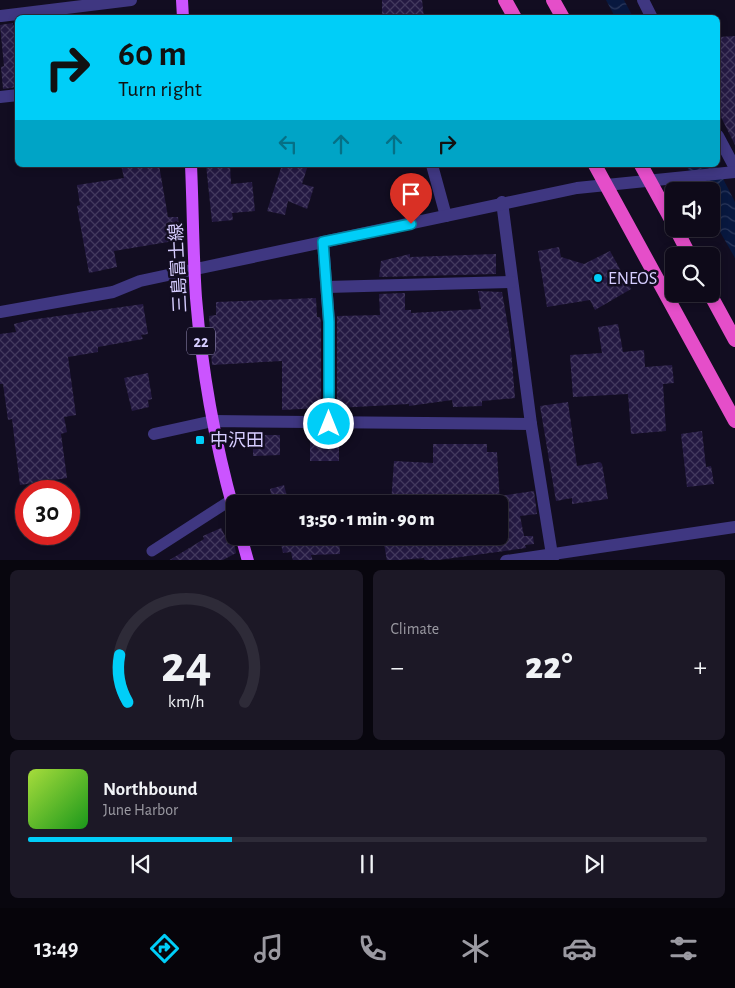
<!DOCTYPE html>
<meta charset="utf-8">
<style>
body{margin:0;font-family:"Alegreya Sans","Noto Sans JP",sans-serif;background:#1c1826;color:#f1f3f6;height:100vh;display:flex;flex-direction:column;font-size:19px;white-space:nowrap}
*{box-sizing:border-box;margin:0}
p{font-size:16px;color:#9b9aa2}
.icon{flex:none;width:28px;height:28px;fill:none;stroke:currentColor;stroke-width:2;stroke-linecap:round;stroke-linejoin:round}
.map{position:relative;height:560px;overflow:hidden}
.panel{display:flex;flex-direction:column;gap:10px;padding:10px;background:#08060e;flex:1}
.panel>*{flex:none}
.guide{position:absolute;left:15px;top:15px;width:705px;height:152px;border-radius:8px;box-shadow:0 2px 8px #0003,0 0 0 1px #2e2b38;background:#00cef8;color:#111;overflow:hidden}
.controls{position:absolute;left:665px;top:182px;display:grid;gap:10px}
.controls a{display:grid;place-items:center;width:55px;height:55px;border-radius:8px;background:#0e0a19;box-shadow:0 2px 8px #0003,0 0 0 1px #2e2b38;font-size:25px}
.speed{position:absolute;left:15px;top:480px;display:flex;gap:10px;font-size:25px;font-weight:700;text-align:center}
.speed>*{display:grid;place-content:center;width:65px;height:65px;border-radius:50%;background:#0e0a19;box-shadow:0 2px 8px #0003,0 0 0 1px #2e2b38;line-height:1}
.speed .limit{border:8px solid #d22;background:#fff;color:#111}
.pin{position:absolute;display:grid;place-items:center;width:42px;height:42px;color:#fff;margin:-51px -21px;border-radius:50% 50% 50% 0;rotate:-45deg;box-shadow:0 0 5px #0007}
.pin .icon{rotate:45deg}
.me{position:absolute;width:55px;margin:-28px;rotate:0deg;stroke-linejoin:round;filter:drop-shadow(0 0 4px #0008)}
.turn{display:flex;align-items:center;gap:18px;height:105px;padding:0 20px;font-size:22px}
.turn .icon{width:65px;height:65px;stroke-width:2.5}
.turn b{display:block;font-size:35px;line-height:42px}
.lanes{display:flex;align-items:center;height:48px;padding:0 20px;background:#0003;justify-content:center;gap:25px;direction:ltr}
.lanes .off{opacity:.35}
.big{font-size:38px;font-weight:800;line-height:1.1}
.panel .tile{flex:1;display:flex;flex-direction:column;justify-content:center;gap:8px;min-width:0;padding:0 18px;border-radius:8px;background:#1c1826}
.panel .dial{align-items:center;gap:0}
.dial svg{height:130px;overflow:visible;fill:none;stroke:#2e2b38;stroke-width:7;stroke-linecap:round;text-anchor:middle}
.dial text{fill:#f1f3f6;stroke:none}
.song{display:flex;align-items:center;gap:15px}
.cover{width:60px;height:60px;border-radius:8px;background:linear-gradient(135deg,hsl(80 70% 55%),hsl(120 70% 35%))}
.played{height:5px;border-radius:2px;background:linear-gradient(90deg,#00cef8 30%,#2e2b38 30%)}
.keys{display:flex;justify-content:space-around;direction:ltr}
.heat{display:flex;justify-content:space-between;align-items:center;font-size:28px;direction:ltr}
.panel .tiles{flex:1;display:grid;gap:10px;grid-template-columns:1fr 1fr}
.tile:last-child{grid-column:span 2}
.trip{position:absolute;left:226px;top:495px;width:282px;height:50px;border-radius:8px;background:#0e0a19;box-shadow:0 2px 8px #0003,0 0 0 1px #2e2b38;font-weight:800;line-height:50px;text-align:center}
.menu{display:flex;height:80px;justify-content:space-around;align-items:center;background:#06040a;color:#9b9aa2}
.menu .icon{width:35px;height:35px}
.menu .on{color:#00cef8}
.menu b{font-size:22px;color:#f1f3f6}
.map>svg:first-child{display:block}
.water{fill:url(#water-waves)}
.building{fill:url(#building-cross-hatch)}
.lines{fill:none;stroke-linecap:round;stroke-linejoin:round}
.service{stroke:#3f3781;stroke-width:11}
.minor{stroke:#3f3781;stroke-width:12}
.tertiary{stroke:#3f3781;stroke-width:12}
.primary{stroke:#cb54ff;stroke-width:12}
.trunk{stroke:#e54ec9;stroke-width:14}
.route-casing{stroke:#0086a1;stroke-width:12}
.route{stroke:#00cef8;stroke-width:9}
.poi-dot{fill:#00cef8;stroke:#120d21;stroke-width:2}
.labels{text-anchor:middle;stroke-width:5;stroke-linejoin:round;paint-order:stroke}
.shield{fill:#120d21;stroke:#9b93bc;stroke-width:1}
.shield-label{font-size:16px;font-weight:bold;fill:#d6cdff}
.street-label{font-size:18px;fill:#d6cdff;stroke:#120d21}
.poi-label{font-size:18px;fill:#d6cdff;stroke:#120d21;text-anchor:start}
</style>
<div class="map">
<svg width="735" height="561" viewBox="0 0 735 561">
<defs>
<pattern id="water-waves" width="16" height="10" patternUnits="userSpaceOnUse" patternTransform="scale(1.25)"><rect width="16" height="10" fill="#08183f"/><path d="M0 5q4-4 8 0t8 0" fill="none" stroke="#2b385c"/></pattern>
<pattern id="building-cross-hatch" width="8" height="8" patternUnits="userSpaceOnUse" patternTransform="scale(1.25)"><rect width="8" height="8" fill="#241942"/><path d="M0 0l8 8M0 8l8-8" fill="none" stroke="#43395e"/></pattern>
</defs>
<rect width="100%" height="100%" fill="#120d21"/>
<g class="water">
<polygon points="606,0 624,0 633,17 615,17"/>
<polygon points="686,165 716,165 735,202 735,258 711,216 711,191 699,191"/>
</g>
<g class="building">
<polygon points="382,0 422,0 424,18 382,18"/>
<polygon points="13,23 13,25 18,24 18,87 3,89 1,67 4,66 0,25"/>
<polygon points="735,36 735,145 718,111 718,37"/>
<polygon points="121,165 159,165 168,217 178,217 180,240 114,251 117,267 89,273 77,206 80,205 77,185 124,178"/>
<polygon points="206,165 230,165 231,184 252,182 255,211 232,213 233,220 212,222"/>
<polygon points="282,165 308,165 302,184 314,187 307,209 288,201 285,215 267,211"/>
<polygon points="559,247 561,257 584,264 610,251 631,289 595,310 590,300 547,307 538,251"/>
<polygon points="410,254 410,257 496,254 496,274 379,277 381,261"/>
<polygon points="478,291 502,292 510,338 515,398 482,401 482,406 453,407 452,400 409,406 409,404 337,408 337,316 380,315 379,294 405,293 405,310 411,310 411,313 481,309"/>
<polygon points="316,298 317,317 320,317 321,322 321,408 282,410 282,361 212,365 209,316 216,315 216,302"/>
<polygon points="143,304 148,334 141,335 143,339 98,347 98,352 68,357 76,415 64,417 67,432 61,434 67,478 20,485 12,419 8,420 3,384 0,384 0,334 16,332 14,324 30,320"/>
<polygon points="618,324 623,352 644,350 645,367 672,365 674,383 663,384 666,431 631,434 628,394 573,397 570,355 602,353 598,327"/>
<polygon points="148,373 152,399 148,400 149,407 132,411 124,378"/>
<polygon points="568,402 577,466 600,462 602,464 608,499 572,504 572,498 556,501 540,406"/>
<polygon points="702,431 706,467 711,466 714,484 687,487 681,434"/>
<polygon points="253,435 280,435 280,455 253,456"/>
<polygon points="310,442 339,443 339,461 310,461"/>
<polygon points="433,444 487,444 487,452 497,452 500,504 391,504 394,461 433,463"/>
<polygon points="284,485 289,504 273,504 270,489"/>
<polygon points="534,491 537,514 520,516 524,536 533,536 534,544 525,545 526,548 431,561 425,561 424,558 387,561 383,538 408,536 409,543 452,536 500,536 500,496"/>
<polygon points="221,528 225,536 233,536 236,553 221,561 168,561 204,539 203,536"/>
<polygon points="279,536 339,536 340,554 311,555 313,561 293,561 291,552 283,553"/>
</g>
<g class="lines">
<polyline class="service" points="152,551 231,500"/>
<g class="minor">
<polyline points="643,0 652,18"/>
<polyline points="1,16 131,0"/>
<polyline points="0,97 18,95"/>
<polyline points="718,136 735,168"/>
<polyline points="432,165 446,216"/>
<polyline points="502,202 531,424 553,561"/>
<polyline points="323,242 329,322 329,424"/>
<polyline points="327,287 512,282"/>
<polyline points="0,312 113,292 140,281 196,269"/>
<polyline points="154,434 213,421 531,424"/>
</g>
<g class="tertiary">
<polyline points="196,269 577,188 735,172"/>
<polyline points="506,561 735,527"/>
</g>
<g class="primary">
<polyline points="182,0 183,18"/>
<path d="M191,165C193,209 193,254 196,298C202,371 215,444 235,515"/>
<polyline points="241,536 248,561"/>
</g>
<g class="trunk">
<polyline points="505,0 515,18"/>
<polyline points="553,0 563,18"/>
<polyline points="595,165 735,421"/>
<polyline points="641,165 674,225"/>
<polyline points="676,229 690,256"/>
<polyline points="710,294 735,340"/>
</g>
</g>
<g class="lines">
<defs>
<polyline id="route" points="329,424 329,322 323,242 411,224"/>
</defs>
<use href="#route" class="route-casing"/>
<use href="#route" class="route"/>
</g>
<g class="poi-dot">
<circle cx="598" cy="278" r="5"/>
<rect x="195" y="435" width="10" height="10" rx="2.5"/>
</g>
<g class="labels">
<rect class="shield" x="187" y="327.5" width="28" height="27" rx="4"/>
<g class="shield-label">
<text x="201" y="347">22</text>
</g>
<g class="street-label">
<text transform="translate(178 268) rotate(-93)" y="6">三島富士線</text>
</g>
<g class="poi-label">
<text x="608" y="284">ENEOS</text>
<text x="210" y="446">中沢田</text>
</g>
</g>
</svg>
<div class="controls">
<a><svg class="icon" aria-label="sound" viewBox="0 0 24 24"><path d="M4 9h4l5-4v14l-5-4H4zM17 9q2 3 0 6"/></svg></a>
<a><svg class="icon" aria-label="search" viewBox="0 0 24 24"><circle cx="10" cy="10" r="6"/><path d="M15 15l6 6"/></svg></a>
</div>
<div class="speed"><div class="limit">30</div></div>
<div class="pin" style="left:411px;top:224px;background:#d93025"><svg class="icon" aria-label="arrive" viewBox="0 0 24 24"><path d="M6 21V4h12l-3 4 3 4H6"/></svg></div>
<svg class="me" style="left:329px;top:424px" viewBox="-20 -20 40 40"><circle r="17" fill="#00cef8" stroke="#fff" stroke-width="3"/><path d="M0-11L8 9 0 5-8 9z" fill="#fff"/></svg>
<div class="trip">13:50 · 1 min · 90 m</div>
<div class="guide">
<div class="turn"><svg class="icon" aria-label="right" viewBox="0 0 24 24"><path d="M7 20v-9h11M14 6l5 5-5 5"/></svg><div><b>60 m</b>Turn right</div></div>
<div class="lanes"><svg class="icon off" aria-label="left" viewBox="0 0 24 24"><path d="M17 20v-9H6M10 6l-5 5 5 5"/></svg><svg class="icon off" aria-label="ahead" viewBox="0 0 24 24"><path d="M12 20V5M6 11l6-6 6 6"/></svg><svg class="icon off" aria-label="ahead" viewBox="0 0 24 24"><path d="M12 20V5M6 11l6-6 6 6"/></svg><svg class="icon" aria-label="right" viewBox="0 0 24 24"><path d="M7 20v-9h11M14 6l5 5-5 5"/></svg></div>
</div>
</div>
<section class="panel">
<div class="tiles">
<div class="tile dial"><svg viewBox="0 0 100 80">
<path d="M14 69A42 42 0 1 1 86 69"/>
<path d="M14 69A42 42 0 0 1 9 40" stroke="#00cef8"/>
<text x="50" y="56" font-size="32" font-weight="700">24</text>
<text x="50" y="72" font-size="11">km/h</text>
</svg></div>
<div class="tile"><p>Climate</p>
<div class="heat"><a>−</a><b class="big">22°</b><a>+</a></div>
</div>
<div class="tile">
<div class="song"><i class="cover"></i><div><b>Northbound</b><p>June Harbor</p></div></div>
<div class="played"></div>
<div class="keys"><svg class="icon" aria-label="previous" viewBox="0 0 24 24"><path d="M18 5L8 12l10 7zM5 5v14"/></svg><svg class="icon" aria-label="pause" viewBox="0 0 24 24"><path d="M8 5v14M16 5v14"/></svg><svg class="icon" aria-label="next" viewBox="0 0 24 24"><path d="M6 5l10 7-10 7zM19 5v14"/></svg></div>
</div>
</div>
</section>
<nav class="menu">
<b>13:49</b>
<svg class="icon on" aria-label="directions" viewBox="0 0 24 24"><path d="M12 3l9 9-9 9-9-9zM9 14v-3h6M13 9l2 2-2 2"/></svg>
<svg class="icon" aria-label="music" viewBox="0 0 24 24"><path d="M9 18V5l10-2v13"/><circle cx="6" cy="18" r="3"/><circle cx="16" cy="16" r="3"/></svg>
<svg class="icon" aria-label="phone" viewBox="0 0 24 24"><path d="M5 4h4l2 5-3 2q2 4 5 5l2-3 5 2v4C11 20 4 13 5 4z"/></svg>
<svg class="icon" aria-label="climate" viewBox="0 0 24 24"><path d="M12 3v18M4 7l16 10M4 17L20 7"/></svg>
<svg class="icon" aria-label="car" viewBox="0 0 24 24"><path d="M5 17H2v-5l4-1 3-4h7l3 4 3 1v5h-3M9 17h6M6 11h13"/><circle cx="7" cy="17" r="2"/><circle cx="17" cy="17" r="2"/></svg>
<svg class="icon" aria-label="filters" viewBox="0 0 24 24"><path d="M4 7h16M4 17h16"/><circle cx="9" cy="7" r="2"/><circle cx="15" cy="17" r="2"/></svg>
</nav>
